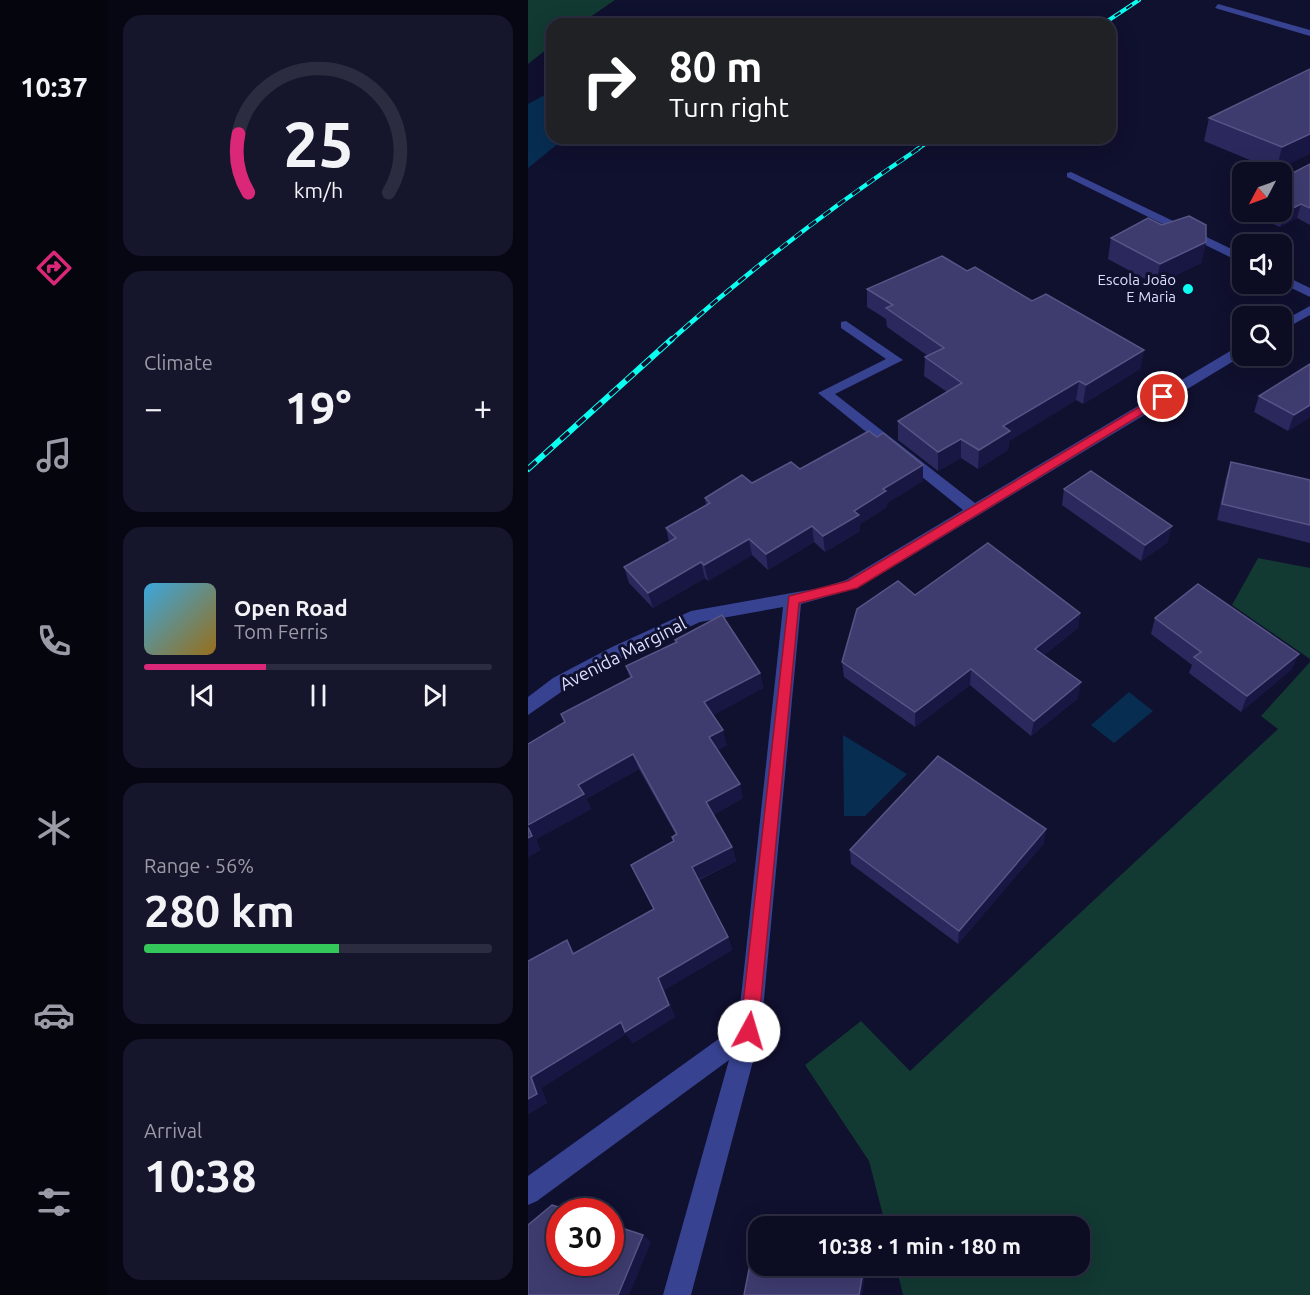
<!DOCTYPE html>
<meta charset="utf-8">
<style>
body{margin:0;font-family:Ubuntu,sans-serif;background:#15152b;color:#f1f3f6;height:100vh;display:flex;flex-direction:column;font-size:22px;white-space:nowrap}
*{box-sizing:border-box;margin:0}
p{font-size:20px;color:#9a9ba6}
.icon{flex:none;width:33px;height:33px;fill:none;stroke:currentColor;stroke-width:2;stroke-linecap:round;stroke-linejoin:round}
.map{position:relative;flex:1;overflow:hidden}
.panel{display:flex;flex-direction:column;gap:15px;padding:15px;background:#070713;width:420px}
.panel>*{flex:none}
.top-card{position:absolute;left:18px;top:18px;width:570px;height:126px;border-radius:18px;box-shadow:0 6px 24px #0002,0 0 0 2px #2c2c41;background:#202124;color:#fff;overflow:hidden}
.needle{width:39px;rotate:229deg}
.tools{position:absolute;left:704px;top:162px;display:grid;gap:12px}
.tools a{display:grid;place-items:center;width:60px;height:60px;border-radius:12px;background:#0c0c23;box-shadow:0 6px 24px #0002,0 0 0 2px #2c2c41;font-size:30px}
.speed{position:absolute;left:18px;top:1198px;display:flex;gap:12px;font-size:30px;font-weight:700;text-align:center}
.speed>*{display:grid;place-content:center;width:78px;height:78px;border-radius:50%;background:#0c0c23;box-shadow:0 6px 24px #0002,0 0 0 2px #2c2c41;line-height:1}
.speed .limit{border:9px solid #d22;background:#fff;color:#111}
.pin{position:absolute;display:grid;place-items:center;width:51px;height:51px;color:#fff;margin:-26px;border:3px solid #fff;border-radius:50%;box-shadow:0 2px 6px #0007}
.me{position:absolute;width:66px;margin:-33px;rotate:6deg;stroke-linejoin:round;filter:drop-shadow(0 0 4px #0008)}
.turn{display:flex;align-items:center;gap:21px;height:126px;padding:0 24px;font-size:27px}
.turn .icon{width:78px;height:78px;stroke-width:2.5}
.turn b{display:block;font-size:42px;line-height:51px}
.big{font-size:45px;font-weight:700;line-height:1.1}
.panel .widget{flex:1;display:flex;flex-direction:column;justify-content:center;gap:9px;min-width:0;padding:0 21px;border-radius:18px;background:#15152b}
.panel .dial{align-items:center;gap:0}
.dial svg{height:156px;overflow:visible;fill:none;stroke:#2c2c41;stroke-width:7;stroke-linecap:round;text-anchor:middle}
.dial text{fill:#f1f3f6;stroke:none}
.song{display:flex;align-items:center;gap:18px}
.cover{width:72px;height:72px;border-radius:9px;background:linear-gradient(135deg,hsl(200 70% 55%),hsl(40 70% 35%))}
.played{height:6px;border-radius:3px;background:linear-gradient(90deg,#db2777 35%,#2c2c41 35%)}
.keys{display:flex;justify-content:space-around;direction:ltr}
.heat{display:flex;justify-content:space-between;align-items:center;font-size:33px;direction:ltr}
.charge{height:9px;border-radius:4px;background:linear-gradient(90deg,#34c759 56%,#2c2c41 0)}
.trip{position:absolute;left:220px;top:1216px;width:342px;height:60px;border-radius:18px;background:#0c0c23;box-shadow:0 6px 24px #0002,0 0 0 2px #2c2c41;font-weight:700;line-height:60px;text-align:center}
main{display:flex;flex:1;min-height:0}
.tab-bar{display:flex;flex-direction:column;width:108px;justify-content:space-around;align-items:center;background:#05050e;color:#9a9ba6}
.tab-bar .icon{width:42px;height:42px}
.tab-bar .active{color:#db2777}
.tab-bar b{font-size:27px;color:#f1f3f6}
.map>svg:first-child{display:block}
.green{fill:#123932}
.water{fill:#072d51}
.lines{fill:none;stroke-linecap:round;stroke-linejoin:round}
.minor{fill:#374291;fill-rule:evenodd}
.rail-far2-casing{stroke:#0afff1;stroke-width:4}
.rail-far1-casing{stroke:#0afff1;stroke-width:4.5}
.rail-casing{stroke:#0afff1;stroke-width:6}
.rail-far2{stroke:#10102f;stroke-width:2;stroke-dasharray:7;stroke-linecap:butt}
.rail-far1{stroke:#10102f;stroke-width:3;stroke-dasharray:9;stroke-linecap:butt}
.rail{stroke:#10102f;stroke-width:4;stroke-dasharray:11;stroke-linecap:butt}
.wall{fill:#2b285d}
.shaded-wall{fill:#181643}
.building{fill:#3e3b6f;stroke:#575585;stroke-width:1.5}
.route{fill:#e11d48;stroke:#92132f;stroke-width:1.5}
.poi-dot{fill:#0afff1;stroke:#10102f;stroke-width:2}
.labels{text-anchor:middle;stroke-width:6;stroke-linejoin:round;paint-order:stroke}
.far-poi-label{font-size:15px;fill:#dedfff;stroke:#10102f;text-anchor:end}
.street-label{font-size:18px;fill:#dedfff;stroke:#10102f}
</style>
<main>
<nav class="tab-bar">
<b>10:37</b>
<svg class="icon active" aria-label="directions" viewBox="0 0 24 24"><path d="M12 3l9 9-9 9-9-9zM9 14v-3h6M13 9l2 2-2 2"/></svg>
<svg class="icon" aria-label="music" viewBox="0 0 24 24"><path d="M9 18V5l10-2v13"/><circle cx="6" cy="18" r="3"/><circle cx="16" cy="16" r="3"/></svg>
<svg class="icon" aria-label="phone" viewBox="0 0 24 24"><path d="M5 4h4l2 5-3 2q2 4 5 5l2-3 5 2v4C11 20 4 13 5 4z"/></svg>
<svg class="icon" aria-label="climate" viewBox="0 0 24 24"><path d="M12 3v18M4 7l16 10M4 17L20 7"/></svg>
<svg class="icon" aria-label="car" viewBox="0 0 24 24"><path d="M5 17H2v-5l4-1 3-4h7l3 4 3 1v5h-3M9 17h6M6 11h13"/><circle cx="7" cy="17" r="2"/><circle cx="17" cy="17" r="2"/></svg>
<svg class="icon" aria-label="filters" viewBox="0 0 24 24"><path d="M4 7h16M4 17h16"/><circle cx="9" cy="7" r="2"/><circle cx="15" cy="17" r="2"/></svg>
</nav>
<section class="panel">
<div class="widget dial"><svg viewBox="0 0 100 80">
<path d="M14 69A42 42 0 1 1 86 69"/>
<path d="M14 69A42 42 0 0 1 9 39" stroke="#db2777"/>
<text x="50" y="56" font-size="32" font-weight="700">25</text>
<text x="50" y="72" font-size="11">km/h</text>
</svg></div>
<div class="widget"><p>Climate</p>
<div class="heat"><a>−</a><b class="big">19°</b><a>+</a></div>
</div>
<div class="widget">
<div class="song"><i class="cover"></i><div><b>Open Road</b><p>Tom Ferris</p></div></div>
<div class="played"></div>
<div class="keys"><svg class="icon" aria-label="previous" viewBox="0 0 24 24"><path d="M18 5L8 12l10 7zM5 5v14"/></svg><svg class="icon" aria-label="pause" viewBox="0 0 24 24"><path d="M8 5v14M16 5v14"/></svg><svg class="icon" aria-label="next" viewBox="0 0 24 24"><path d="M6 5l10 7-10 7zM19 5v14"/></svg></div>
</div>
<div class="widget"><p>Range · 56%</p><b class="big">280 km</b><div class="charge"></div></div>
<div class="widget"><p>Arrival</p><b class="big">10:38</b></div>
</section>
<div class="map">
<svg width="782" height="1295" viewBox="0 0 782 1295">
<rect width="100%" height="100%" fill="#10102f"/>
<g class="green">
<polygon points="0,0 87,0 52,24 24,24 24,45 0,64"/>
<polygon points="730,558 782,568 782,659 704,605"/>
<polygon points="782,662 782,1295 375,1295 368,1266 552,1266 552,1227 358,1227 341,1161 277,1065 333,1021 382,1071 750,729 733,716"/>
</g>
<g class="water">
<polygon points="24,91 24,138 37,138 0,168 0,104"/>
<polygon points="601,692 625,711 586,743 563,725"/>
<polygon points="315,735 379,774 337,816 316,816"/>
</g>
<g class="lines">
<g class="minor">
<polygon points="690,4 782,30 782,36 687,8"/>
<polygon points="543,172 714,254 714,263 539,177 539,173"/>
<polygon points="753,274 782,288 782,297 753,283"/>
<polygon points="782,306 782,315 753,331 753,322"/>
<polygon points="318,321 375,360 307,394 447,503 709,347 714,346 714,356 330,588 273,604 233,1031 163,1295 135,1295 201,1060 9,1201 0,1205 0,1176 210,1025 255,607 172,622 96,657 39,688 0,715 0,697 25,678 84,647 163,611 292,588 318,580 435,510 290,393 358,359 313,328 313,322"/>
</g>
<defs>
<g id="rail-far2">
<polyline points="575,24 611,0"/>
<polyline points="388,150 406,138"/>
</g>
<path id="rail-far1" d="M142,341C220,271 303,207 390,149"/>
<polyline id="rail" points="0,469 144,339"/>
</defs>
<use href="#rail-far2" class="rail-far2-casing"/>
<use href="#rail-far1" class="rail-far1-casing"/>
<use href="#rail" class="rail-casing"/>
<use href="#rail-far2" class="rail-far2"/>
<use href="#rail-far1" class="rail-far1"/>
<use href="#rail" class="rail"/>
</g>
<g class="wall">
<polygon points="782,69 748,171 676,141 681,118"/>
<polygon points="782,164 782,225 769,218 752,227 719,212 753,212 753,179"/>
<polygon points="634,225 678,242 673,263 628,285 580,259 583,238"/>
<polygon points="439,271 504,301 616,350 612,369 555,404 548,400 481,441 480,450 450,469 433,458 410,471 370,440 370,421 419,392 396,376 397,357 400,356 359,327 358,319 339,307 339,289"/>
<polygon points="731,396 782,417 760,431 726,412"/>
<polygon points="349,437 395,465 395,481 359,503 359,507 332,524 332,531 297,552 286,542 240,570 224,555 180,581 177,578 125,608 101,583 96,567 141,542 138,528 178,505 177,498 272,469"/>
<polygon points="703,462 782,480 782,543 689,520 698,478"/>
<polygon points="536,489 640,542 613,561 534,505"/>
<polygon points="387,595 552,613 550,628 516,655 550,698 503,736 442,685 387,727 316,677 314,662"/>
<polygon points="627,618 764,669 713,712 661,673 664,665 623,634"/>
<polygon points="147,640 232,673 235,688 185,715 199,745 189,750 215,798 185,815 204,847 208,861 171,880 200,937 204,950 136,990 147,1017 105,1043 98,1034 13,1088 19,1103 0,1114 0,961 47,953 125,909 146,841 144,837 148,835 111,769 58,799 63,809 8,839 12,850 0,857 37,723 33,714 102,678 98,666 148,643"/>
<polygon points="516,843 430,944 323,864 322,850"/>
</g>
<g class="shaded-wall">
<polygon points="782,134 782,154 748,171 754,147"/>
<polygon points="773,204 769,218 752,227 757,212"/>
<polygon points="678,242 673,263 628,285 632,264"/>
<polygon points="616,350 612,369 555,404 558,385"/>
<polygon points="551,381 548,400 481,441 480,450 450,469 451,450 475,426"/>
<polygon points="782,405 782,417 760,431 766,415"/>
<polygon points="433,439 433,458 410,471 410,452"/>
<polygon points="395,465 395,481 359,503 359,507 332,524 332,531 297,552 295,536 355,489"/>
<polygon points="284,526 286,542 240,570 238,554"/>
<polygon points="644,526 640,542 613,561 617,545"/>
<polygon points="221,539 224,555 180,581 176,565"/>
<polygon points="173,562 177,578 125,608 120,593"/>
<polygon points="552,613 550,628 505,664 507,649"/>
<polygon points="771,654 764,669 713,712 719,696"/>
<polygon points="443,669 442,685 387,727 387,712"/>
<polygon points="232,673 235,688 180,718 176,702"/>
<polygon points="553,682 550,698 503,736 506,721"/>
<polygon points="195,730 199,745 185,752 181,737"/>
<polygon points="105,754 111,769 58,799 63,809 8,839 12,850 0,857 0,825 50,785"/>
<polygon points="212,784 215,798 183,817 178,802"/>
<polygon points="518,829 516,843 430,944 431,931"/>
<polygon points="204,847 208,861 169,880 164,867"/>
<polygon points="200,937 204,950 136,990 147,1017 105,1043 98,1034 13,1088 19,1103 0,1114 0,1099 3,1077 130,978"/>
<polygon points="39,940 47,952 53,967 45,954"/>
<polygon points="115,1235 123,1242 101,1295 90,1295"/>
<polygon points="336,1266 339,1266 334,1295 331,1295"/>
</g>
<g class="building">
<polygon points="782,69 782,134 754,147 681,118"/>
<polygon points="782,164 782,208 773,204 757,212 753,211 753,179"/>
<polygon points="661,216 678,225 678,242 632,264 583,238 620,218 634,225"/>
<polygon points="414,256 439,271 447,267 504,301 518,294 616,350 558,385 551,381 475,426 482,431 451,450 433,439 410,452 370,421 434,383 397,357 416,348 358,308 365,305 339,289"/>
<polygon points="782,364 782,405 766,415 731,396"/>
<polygon points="341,431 349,437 355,433 395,465 355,489 358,491 326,511 331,515 295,536 284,526 238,554 221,539 176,565 173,562 120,593 96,567 148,538 138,528 182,503 177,498 214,475 224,483 263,462 272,469"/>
<polygon points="703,462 782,480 782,525 694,504"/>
<polygon points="563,471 644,526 617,545 536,489"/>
<polygon points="460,543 552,613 507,649 553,682 506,721 443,669 387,712 314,662 329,609 370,581 387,595"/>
<polygon points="670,584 771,654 719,696 666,657 673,652 627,618"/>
<polygon points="194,615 232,673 176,702 195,730 181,737 212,784 178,802 204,847 164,867 200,937 130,978 141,1005 97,1032 93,1022 3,1077 9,1094 0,1099 0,961 39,940 45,954 126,909 103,865 146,841 144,837 149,834 105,754 50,785 56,794 0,825 0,744 37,722 33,714 104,677 98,666 149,642 147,640"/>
<polygon points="410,756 518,829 431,931 322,850"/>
<polygon points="0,827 4,836 0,838"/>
<polygon points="24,1205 46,1212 32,1212 32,1263 82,1263 82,1224 115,1235 90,1295 0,1295 0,1225"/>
<polygon points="231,1218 263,1227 231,1227 231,1266 336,1266 331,1295 216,1295"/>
</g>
<polygon class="route" points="635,393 641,397 639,399 329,588 271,603 230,1031 227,1038 221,1040 215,1038 212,1031 261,596 320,581"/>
<circle class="poi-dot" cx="660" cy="289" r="6"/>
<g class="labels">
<g class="far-poi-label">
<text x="648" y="285">Escola João<tspan x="648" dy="17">E Maria</tspan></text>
</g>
<g class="street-label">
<text transform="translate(95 654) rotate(-27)" y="6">Avenida Marginal</text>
</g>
</g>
</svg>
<div class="tools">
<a><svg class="needle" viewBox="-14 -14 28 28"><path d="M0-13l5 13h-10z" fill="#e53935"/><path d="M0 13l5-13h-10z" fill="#9a9ba6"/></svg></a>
<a><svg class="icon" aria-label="sound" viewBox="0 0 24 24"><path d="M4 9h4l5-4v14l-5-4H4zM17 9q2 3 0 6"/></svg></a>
<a><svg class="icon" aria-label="search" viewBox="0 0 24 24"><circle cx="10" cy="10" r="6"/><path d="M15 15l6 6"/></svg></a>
</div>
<div class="speed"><div class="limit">30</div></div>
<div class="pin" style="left:635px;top:397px;background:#d93025"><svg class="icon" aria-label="arrive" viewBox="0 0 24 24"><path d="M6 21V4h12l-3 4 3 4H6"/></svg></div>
<svg class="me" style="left:221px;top:1031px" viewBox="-20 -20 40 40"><circle r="19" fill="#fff"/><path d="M0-13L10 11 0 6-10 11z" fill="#e11d48"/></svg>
<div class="trip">10:38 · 1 min · 180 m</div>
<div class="top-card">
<div class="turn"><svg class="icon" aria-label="right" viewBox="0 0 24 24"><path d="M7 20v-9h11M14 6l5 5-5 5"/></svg><div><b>80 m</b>Turn right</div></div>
</div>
</div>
</main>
